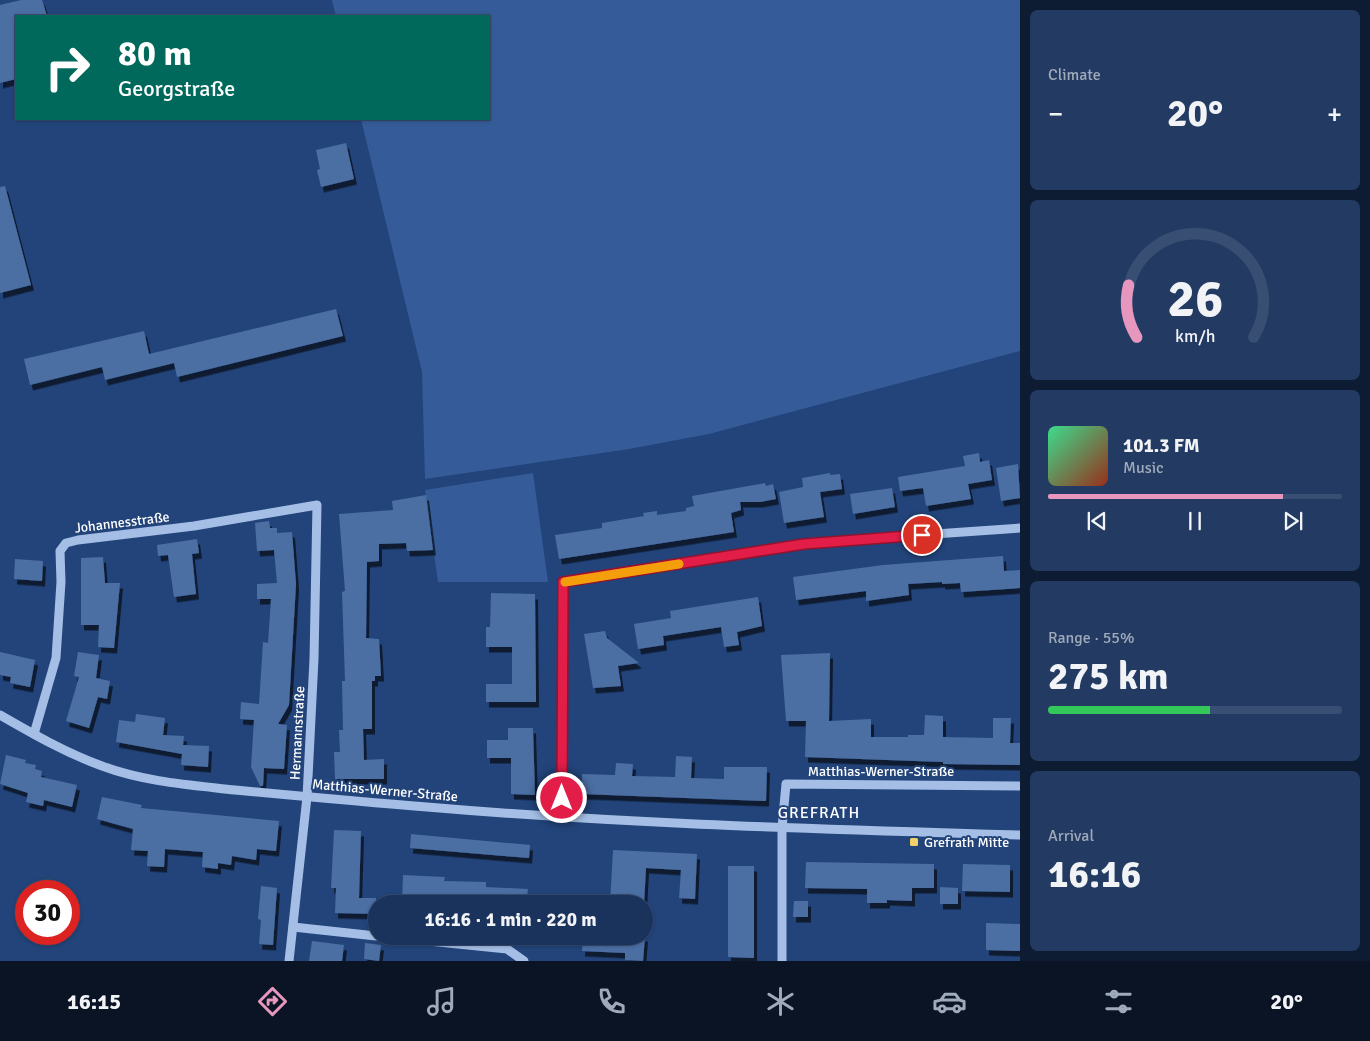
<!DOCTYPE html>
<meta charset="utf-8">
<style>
body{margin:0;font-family:Signika,sans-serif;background:#233b62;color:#f1f3f6;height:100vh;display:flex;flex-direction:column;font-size:19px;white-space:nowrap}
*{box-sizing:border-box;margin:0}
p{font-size:16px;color:#9faabb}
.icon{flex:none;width:28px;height:28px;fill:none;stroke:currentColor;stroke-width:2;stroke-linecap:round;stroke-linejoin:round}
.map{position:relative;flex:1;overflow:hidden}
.drawer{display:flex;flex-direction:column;gap:10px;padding:10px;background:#0e1c33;width:350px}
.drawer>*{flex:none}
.banner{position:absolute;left:15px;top:15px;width:475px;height:105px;border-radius:0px;box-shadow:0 1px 4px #0004,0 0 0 1px #384e72;background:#00695c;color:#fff;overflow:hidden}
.speed{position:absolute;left:15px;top:880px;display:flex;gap:10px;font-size:25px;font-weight:700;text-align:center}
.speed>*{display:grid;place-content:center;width:65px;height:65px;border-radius:50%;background:#1a335c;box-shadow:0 1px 4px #0004,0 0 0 1px #384e72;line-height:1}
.speed .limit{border:8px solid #d22;background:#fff;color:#111}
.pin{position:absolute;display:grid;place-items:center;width:42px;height:42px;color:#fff;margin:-21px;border:2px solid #fff;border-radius:50%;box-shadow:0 1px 5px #0007}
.me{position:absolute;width:55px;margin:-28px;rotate:0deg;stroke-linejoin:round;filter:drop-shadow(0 0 4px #0008)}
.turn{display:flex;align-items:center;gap:18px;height:105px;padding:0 20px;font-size:22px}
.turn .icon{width:65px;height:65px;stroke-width:2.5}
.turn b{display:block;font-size:35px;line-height:42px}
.big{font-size:38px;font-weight:800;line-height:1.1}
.drawer .tile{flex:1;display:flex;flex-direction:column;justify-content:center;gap:8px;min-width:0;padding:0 18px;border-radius:8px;background:#233b62}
.drawer .dial{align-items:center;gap:0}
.dial svg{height:130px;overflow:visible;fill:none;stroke:#384e72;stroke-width:7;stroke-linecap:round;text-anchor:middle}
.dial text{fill:#f1f3f6;stroke:none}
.song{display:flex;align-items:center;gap:15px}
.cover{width:60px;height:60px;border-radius:8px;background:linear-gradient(135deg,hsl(150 70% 55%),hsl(10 70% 35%))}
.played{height:5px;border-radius:2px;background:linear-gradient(90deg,#e797bd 80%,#384e72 80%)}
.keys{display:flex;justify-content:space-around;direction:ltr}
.heat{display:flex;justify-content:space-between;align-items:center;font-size:28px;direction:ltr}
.charge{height:8px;border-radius:4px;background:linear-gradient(90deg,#34c759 55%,#384e72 0)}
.trip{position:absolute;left:368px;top:895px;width:285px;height:50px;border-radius:25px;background:#1a335c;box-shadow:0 1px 4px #0004,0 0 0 1px #384e72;font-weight:800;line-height:50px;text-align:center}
.tab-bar{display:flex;height:80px;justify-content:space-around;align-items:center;background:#0a1425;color:#9faabb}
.tab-bar .icon{width:35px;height:35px}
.tab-bar .on{color:#e797bd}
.tab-bar b{font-size:22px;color:#f1f3f6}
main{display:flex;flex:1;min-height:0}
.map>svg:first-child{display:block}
.green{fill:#355c98}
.building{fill:#4b6ea3;filter:url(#shadow)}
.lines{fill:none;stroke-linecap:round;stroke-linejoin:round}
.minor{stroke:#a4bee5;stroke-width:9}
.route-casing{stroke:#92132f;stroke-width:12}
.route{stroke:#e11d48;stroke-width:9}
.slow{stroke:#f59e0b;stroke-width:9}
.poi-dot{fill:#f0d067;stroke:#22447a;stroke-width:2}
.labels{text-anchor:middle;stroke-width:4;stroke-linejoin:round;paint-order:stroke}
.street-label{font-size:14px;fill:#fff;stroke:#22447a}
.poi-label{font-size:14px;fill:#fff;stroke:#22447a;text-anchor:start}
.quarter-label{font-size:16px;letter-spacing:1px;fill:#fff;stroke:#22447a}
</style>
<main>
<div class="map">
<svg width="1020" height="961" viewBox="0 0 1020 961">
<defs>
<filter id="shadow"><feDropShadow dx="3" dy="5.5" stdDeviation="0" flood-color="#0009"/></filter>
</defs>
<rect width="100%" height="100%" fill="#22447a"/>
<g class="green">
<polygon points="332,0 1020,0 1020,351 709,434 629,449 425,479 422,372 361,119 489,119 489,16 336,16"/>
<polygon points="533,473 548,582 438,582 425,490"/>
</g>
<g class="building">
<polygon points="21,0 42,0 47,16 16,16 16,79 0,83 0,5"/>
<polygon points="346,143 354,179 321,187 317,170 320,169 316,150"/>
<polygon points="5,186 31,285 0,293 0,187"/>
<polygon points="336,309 343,336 177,377 174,363 105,380 102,367 30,385 24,359 144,331 149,354"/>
<polygon points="979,453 980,462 989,460 992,480 968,484 971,499 926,506 923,488 900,491 898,477 965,466 963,456"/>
<polygon points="1018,464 1020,498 1001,501 996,468"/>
<polygon points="830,473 830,475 840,474 842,489 820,492 824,517 784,523 779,492 803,487 802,478"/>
<polygon points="765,483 766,486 773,484 776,499 760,502 740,502 741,510 731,513 734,532 559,559 555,535 602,528 602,523 644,516 643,513 657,511 657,515 686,511 686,508 694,506 692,496"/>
<polygon points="892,488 895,507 853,514 850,494"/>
<polygon points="426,495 433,550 407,551 406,543 379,544 379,561 367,562 366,638 379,639 381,676 375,676 375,681 372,681 372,729 363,729 364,760 384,759 384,779 335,779 334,752 340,752 339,730 343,730 342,681 345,681 342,592 345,591 339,514 393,510 392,501"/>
<polygon points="269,521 270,528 277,528 277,533 292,532 296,584 289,705 278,724 287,725 284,769 264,768 263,786 260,786 251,767 254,720 240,719 241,702 259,704 263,642 268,643 271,599 257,599 257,584 277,583 274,550 257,551 255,523"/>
<polygon points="197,539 199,553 192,554 196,594 174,597 168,555 158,556 157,545"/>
<polygon points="1003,556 1004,571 1020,570 1020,588 961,592 960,583 942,584 942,582 908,584 909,595 866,601 866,591 796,600 793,577 883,565"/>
<polygon points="103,557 105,583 120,583 114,648 98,647 99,625 81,625 81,558"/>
<polygon points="15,559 43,561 42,581 14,579"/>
<polygon points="491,593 535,594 536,702 486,702 486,684 512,684 512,647 486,647 486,627 490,627"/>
<polygon points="758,597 762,626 737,632 739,645 724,647 721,627 663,636 664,645 638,649 634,624 671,618 670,611"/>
<polygon points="605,631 607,638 639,663 618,666 621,686 593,688 584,634"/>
<polygon points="0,652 35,660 30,687 10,683 11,677 0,675"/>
<polygon points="78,652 99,655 96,678 110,681 107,699 98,697 89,728 66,721 79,677 74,676"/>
<polygon points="830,653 829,721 871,719 871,737 908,737 908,735 924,735 925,715 943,716 943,737 993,738 993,718 1011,718 1010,743 1020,743 1020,765 943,764 943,762 805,757 806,721 786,721 781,655"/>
<polygon points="136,714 165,718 163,735 184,736 183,745 209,746 208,767 181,765 182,754 116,742 119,720 135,722"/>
<polygon points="508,728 533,728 535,795 511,794 511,758 487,758 487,740 508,740"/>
<polygon points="6,755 26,760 25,763 36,765 35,769 42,771 41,777 77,785 72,807 44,800 43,806 26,802 28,793 0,784"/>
<polygon points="676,756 692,757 691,778 724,779 724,767 767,767 766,801 582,794 582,774 615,775 616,763 633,764 632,776 675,777"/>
<polygon points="102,797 142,805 141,808 279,821 276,851 257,849 256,860 232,856 231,865 218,863 218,869 202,867 203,852 165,849 164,867 147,866 148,851 131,850 133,829 97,819"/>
<polygon points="334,830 361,831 359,898 376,898 376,914 335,913 336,888 331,888"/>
<polygon points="411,834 530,845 529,858 410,848"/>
<polygon points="613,850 697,854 695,899 679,898 681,870 646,868 644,904 610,904"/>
<polygon points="806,862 934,864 934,888 912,888 912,901 887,900 887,903 867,903 867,889 805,888"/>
<polygon points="963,864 1010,865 1010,892 962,891"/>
<polygon points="728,866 754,866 754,958 728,957"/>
<polygon points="403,875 445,877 444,881 486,882 486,887 528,889 526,904 402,904"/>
<polygon points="261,886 277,888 273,945 259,944 261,920 258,919"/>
<polygon points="940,887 958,888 958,904 940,904"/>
<polygon points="794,901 808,901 808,917 793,917"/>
<polygon points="986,923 1020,924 1020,951 986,950"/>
<polygon points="583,936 645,936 643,961 625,960 625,953 582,951"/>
<polygon points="312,941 344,945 342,961 309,961"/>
<polygon points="365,943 381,945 379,961 364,959"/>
</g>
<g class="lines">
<g class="minor">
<path d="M0,715C33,734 66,753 102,766C145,782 191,785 235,790C299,796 363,802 427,807C624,824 822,829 1020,835"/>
<polyline points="34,734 56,658 61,582 60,551 66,543 78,540 194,526 317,505 314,659 307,797 289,961"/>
<polyline points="562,817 563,582 804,543 1020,528"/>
<polyline points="293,927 376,936"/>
<polyline points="379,936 507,949 524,961"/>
<polyline points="782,961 782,828 786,784 1020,786"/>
</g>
</g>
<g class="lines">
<defs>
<polyline id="route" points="562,798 563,582 804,544 922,535"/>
</defs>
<use href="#route" class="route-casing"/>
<use href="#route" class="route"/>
<polyline class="slow" points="565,582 679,564"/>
</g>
<rect class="poi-dot" x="909" y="837" width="10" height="10" rx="2.5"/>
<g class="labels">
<g class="street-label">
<text transform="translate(122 522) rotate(-7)" y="5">Johannesstraße</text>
<text transform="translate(297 733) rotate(-87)" y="5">Hermannstraße</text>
<text x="881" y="776">Matthias-Werner-Straße</text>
<text transform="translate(385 790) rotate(5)" y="5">Matthias-Werner-Straße</text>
</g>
<g class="poi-label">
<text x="924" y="847">Grefrath Mitte</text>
</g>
<g class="quarter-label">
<text x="819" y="818">GREFRATH</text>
</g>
</g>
</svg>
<div class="speed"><div class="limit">30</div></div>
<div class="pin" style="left:922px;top:535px;background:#d93025"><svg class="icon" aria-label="arrive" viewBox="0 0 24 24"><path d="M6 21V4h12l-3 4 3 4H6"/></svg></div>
<svg class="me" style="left:562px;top:798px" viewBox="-20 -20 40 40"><circle r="17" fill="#e11d48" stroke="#fff" stroke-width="3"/><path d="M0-11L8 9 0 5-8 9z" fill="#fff"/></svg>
<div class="trip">16:16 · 1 min · 220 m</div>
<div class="banner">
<div class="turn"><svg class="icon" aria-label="right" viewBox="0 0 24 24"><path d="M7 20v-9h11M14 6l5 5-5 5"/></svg><div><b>80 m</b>Georgstraße</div></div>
</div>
</div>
<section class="drawer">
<div class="tile"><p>Climate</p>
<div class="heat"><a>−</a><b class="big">20°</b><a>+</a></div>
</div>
<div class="tile dial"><svg viewBox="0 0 100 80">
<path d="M14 69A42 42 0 1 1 86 69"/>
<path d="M14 69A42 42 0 0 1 9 37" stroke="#e797bd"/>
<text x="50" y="56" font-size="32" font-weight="700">26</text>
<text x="50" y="72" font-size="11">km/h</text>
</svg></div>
<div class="tile">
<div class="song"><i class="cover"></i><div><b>101.3 FM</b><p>Music</p></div></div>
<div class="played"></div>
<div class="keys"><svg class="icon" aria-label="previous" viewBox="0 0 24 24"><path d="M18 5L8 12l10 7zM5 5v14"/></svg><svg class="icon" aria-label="pause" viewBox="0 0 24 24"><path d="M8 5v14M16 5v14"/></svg><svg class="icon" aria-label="next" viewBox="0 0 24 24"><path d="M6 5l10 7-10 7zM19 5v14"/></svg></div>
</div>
<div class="tile"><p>Range · 55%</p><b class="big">275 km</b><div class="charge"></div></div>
<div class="tile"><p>Arrival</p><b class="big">16:16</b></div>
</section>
</main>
<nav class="tab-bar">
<b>16:15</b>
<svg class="icon on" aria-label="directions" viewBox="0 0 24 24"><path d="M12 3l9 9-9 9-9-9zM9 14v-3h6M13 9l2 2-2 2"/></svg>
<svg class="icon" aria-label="music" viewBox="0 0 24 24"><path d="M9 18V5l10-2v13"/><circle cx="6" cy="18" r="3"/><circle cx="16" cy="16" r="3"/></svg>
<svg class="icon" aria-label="phone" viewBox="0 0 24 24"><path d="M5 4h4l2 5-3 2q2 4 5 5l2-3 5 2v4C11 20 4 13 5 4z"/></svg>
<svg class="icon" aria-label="climate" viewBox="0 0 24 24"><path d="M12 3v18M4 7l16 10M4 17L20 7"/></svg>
<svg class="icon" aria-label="car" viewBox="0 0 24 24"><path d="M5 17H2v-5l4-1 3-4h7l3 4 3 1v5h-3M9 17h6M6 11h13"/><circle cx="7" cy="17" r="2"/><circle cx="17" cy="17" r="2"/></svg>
<svg class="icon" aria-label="filters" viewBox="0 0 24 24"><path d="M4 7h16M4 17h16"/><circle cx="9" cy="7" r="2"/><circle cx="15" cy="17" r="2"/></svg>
<b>20°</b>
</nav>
